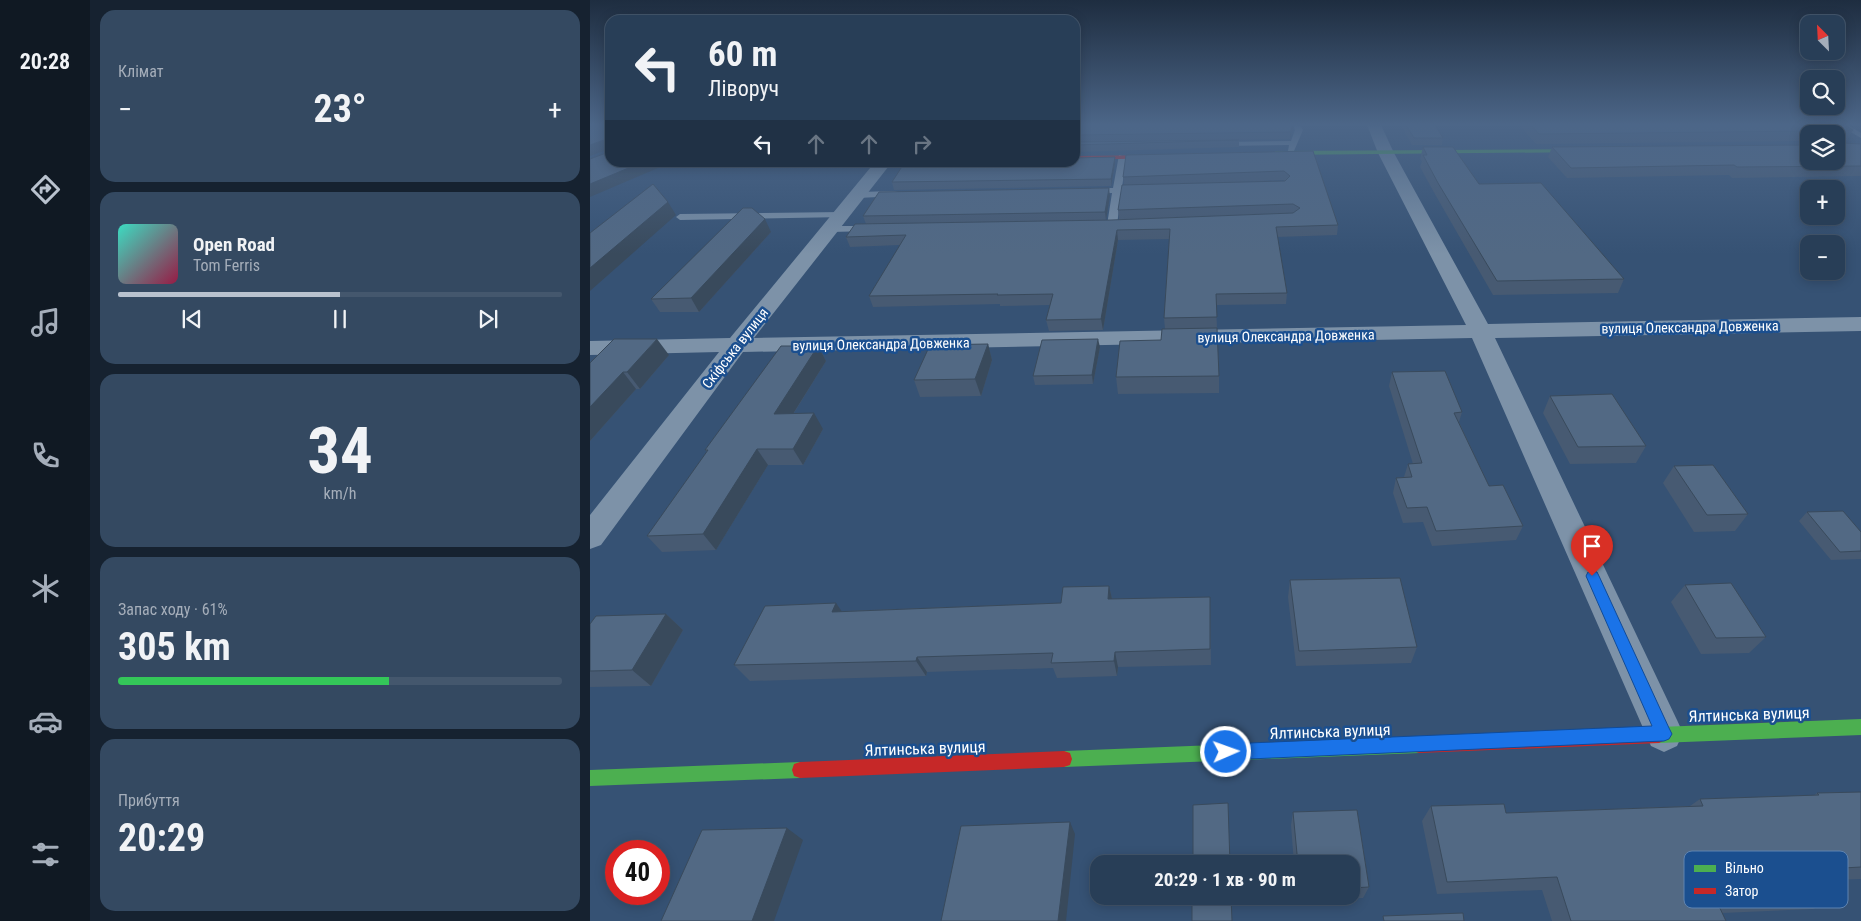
<!DOCTYPE html>
<html lang="uk">
<meta charset="utf-8">
<style>
body{margin:0;font-family:"Roboto Condensed",sans-serif;background:#344961;color:#f1f3f6;height:100vh;display:flex;flex-direction:column;font-size:19px;white-space:nowrap}
*{box-sizing:border-box;margin:0}
p{font-size:16px;color:#a5aeba}
.icon{flex:none;width:28px;height:28px;fill:none;stroke:currentColor;stroke-width:2;stroke-linecap:round;stroke-linejoin:round}
.map{position:relative;flex:1;overflow:hidden}
.drawer{display:flex;flex-direction:column;gap:10px;padding:10px;background:#162230;width:500px}
.drawer>*{flex:none}
.top-card{position:absolute;left:15px;top:15px;width:475px;height:152px;border-radius:15px;box-shadow:0 2px 12px #0003,0 0 0 1px #44576d;background:#283e57;color:#f1f3f6;overflow:hidden}
.needle{width:32px;rotate:336deg}
.fabs{position:absolute;left:1210px;top:15px;display:grid;gap:10px}
.fabs a{display:grid;place-items:center;width:45px;height:45px;border-radius:10px;background:#283e57;box-shadow:0 2px 12px #0003,0 0 0 1px #44576d;font-size:25px}
.speed{position:absolute;left:15px;top:840px;display:flex;gap:10px;font-size:25px;font-weight:700;text-align:center}
.speed>*{display:grid;place-content:center;width:65px;height:65px;border-radius:50%;background:#283e57;box-shadow:0 2px 12px #0003,0 0 0 1px #44576d;line-height:1}
.speed .limit{border:8px solid #d22;background:#fff;color:#111}
.pin{position:absolute;display:grid;place-items:center;width:42px;height:42px;color:#fff;margin:-51px -21px;border-radius:50% 50% 50% 0;rotate:-45deg;box-shadow:0 0 5px #0007}
.pin .icon{rotate:45deg}
.me{position:absolute;width:55px;margin:-28px;rotate:88deg;stroke-linejoin:round;filter:drop-shadow(0 0 4px #0008)}
.turn{display:flex;align-items:center;gap:18px;height:105px;padding:0 20px;font-size:22px}
.turn .icon{width:65px;height:65px;stroke-width:2.5}
.turn b{display:block;font-size:35px;line-height:42px}
.lanes{display:flex;align-items:center;height:48px;padding:0 20px;background:#0003;justify-content:center;gap:25px;direction:ltr}
.lanes .off{opacity:.35}
.big{font-size:38px;font-weight:700;line-height:1.1}
.drawer .tile{flex:1;display:flex;flex-direction:column;justify-content:center;gap:8px;min-width:0;padding:0 18px;border-radius:15px;background:#344961}
.drawer .dial{align-items:center;gap:0}
.dial b{font-size:65px;line-height:1}
.song{display:flex;align-items:center;gap:15px}
.cover{width:60px;height:60px;border-radius:8px;background:linear-gradient(135deg,hsl(170 70% 55%),hsl(340 70% 35%))}
.played{height:5px;border-radius:2px;background:linear-gradient(90deg,#b9c2ce 50%,#44576d 50%)}
.keys{display:flex;justify-content:space-around;direction:ltr}
.heat{display:flex;justify-content:space-between;align-items:center;font-size:28px;direction:ltr}
.charge{height:8px;border-radius:4px;background:linear-gradient(90deg,#34c759 61%,#44576d 0)}
.trip{position:absolute;left:500px;top:855px;width:270px;height:50px;border-radius:15px;background:#283e57;box-shadow:0 2px 12px #0003,0 0 0 1px #44576d;font-weight:700;line-height:50px;text-align:center}
main{display:flex;flex:1;min-height:0}
.dock{display:flex;flex-direction:column;width:90px;justify-content:space-around;align-items:center;background:#101923;color:#a5aeba}
.dock .icon{width:35px;height:35px}
.dock .selected{color:#b9c2ce}
.dock b{font-size:22px;color:#f1f3f6}
.map>svg:first-child{display:block}
.lines{fill:none;stroke-linecap:round;stroke-linejoin:round}
.lane{fill:#7d92a8;fill-rule:evenodd}
.street{fill:#7d92a8;fill-rule:evenodd}
.fast{fill:#4caf50;fill-rule:evenodd}
.jam{fill:#c62828;fill-rule:evenodd}
.wall{fill:#475a72;fill-rule:evenodd}
.shaded-wall{fill:#394a5c}
.building{fill:#526984;stroke:#394a5c}
.route{fill:#1a73e8;stroke:#114b97}
.labels{text-anchor:middle;stroke-width:5;stroke-linejoin:round;paint-order:stroke}
.street-label{font-size:14px;fill:#fff;stroke:#1b4f8f}
.near-street-label{font-size:16px;fill:#fff;stroke:#1b4f8f}
.key{fill:#1b4f8f;stroke:#5f84b1;stroke-width:1}
.key-label{font-size:14px;fill:#fff}
</style>
<main>
<nav class="dock">
<b>20:28</b>
<svg class="icon selected" aria-label="directions" viewBox="0 0 24 24"><path d="M12 3l9 9-9 9-9-9zM9 14v-3h6M13 9l2 2-2 2"/></svg>
<svg class="icon" aria-label="music" viewBox="0 0 24 24"><path d="M9 18V5l10-2v13"/><circle cx="6" cy="18" r="3"/><circle cx="16" cy="16" r="3"/></svg>
<svg class="icon" aria-label="phone" viewBox="0 0 24 24"><path d="M5 4h4l2 5-3 2q2 4 5 5l2-3 5 2v4C11 20 4 13 5 4z"/></svg>
<svg class="icon" aria-label="climate" viewBox="0 0 24 24"><path d="M12 3v18M4 7l16 10M4 17L20 7"/></svg>
<svg class="icon" aria-label="car" viewBox="0 0 24 24"><path d="M5 17H2v-5l4-1 3-4h7l3 4 3 1v5h-3M9 17h6M6 11h13"/><circle cx="7" cy="17" r="2"/><circle cx="17" cy="17" r="2"/></svg>
<svg class="icon" aria-label="filters" viewBox="0 0 24 24"><path d="M4 7h16M4 17h16"/><circle cx="9" cy="7" r="2"/><circle cx="15" cy="17" r="2"/></svg>
</nav>
<section class="drawer">
<div class="tile"><p>Клімат</p>
<div class="heat"><a>−</a><b class="big">23°</b><a>+</a></div>
</div>
<div class="tile">
<div class="song"><i class="cover"></i><div><b>Open Road</b><p>Tom Ferris</p></div></div>
<div class="played"></div>
<div class="keys"><svg class="icon" aria-label="previous" viewBox="0 0 24 24"><path d="M18 5L8 12l10 7zM5 5v14"/></svg><svg class="icon" aria-label="pause" viewBox="0 0 24 24"><path d="M8 5v14M16 5v14"/></svg><svg class="icon" aria-label="next" viewBox="0 0 24 24"><path d="M6 5l10 7-10 7zM19 5v14"/></svg></div>
</div>
<div class="tile dial"><b>34</b><p>km/h</p></div>
<div class="tile"><p>Запас ходу · 61%</p><b class="big">305 km</b><div class="charge"></div></div>
<div class="tile"><p>Прибуття</p><b class="big">20:29</b></div>
</section>
<div class="map">
<svg width="1271" height="921" viewBox="0 0 1271 921">
<rect width="100%" height="100%" fill="#365274"/>
<g class="lines">
<g class="lane">
<polygon points="703,125 710,125 713,130 704,151 698,151 699,145 631,146 627,144 631,142 701,141 705,130"/>
<polygon points="1249,125 1258,125 1271,133 1271,138"/>
<polygon points="529,155 536,157 532,188 550,187 554,190 550,193 531,193 527,225 522,228 517,225 522,193 502,194 498,191 502,188 523,188"/>
<polygon points="305,191 308,192 308,196 268,198 264,195 268,192"/>
<polygon points="252,212 255,213 255,217 90,220 86,217 90,214"/>
<polygon points="279,226 282,227 282,231 240,232 235,229 240,226"/>
</g>
<polygon class="street" points="777,125 791,125 804,153 898,324 1271,317 1271,331 905,338 1087,720 1093,733 1087,746 1074,752 1061,746 882,338 153,352 11,545 0,549 0,515 129,352 0,355 0,341 140,338 285,162 302,162 164,338 876,325 788,153"/>
<g class="fast">
<polygon points="998,149 1000,150 1000,152 686,155 683,153 686,151"/>
<polygon points="1271,719 1271,735 1069,743 1063,740 1061,735 1063,730 1069,727"/>
<polygon points="829,737 835,739 837,745 835,751 829,753 474,767 468,765 466,759 468,753 474,751"/>
<polygon points="210,762 216,764 218,770 216,776 210,778 0,786 0,770"/>
</g>
<g class="jam">
<polygon points="575,155 576,156 573,158 485,160 485,156"/>
<polygon points="283,162 324,162 321,164"/>
<polygon points="1069,727 1075,730 1077,735 1075,740 1069,743 829,753 823,751 821,745 823,739 829,737"/>
<polygon points="474,751 480,753 482,759 480,765 474,767 210,778 204,776 202,770 204,764 210,762"/>
</g>
</g>
<g class="wall">
<polygon points="485,125 703,125 703,130 700,139 485,142"/>
<polygon points="811,125 845,125 853,138 852,145 822,145"/>
<polygon points="932,125 1254,125 1263,130 1257,140 1251,140 1251,143 1271,144 1271,176 1142,178 1139,175 977,178 958,157 962,147 1219,161 1246,134 1219,134 1219,141 946,144 931,127"/>
<polygon points="649,140 649,147 485,152 485,145"/>
<polygon points="833,147 1034,279 1028,293 903,295 846,196 830,167 832,161 830,159"/>
<path d="M723,151L748,225L747,235L687,237L697,293L696,304L626,305L627,328L575,329L574,318L580,239L528,240L513,330L459,331L456,320L460,305L410,306V304L283,307L279,296L310,245L260,247L256,237L276,224L273,216L520,196L516,220H529L528,210L534,185L533,177ZM694,180V181L629,183Z"/>
<polygon points="525,164 521,186 304,190 302,182"/>
<polygon points="181,232 109,312 70,312 61,299"/>
<polygon points="571,340 629,376 629,393 528,394 526,377"/>
<polygon points="398,344 402,360 391,396 330,397 324,380"/>
<polygon points="228,346 236,361 204,413 233,429 213,465 178,465 126,550 72,552 57,536 117,452 115,450"/>
<polygon points="510,347 503,384 445,385 443,376"/>
<polygon points="79,355 50,389 46,389 0,441 0,363"/>
<polygon points="802,372 872,412 869,422 899,486 933,526 926,540 842,546 833,522 813,523 803,493 806,478 814,477 818,464 823,464 799,386"/>
<polygon points="960,396 1056,446 1046,463 980,464 953,413"/>
<polygon points="1084,466 1158,514 1145,531 1104,532 1073,483"/>
<polygon points="1217,512 1271,532 1271,559 1241,560 1209,521"/>
<polygon points="700,580 827,647 821,663 706,666 698,597"/>
<polygon points="1095,585 1176,637 1159,653 1111,654 1081,602"/>
<polygon points="519,586 522,599 620,597 621,665 528,667 527,676 467,678 463,668 337,672 336,676 160,681 144,665 252,611 471,603"/>
<polygon points="76,614 93,630 61,686 0,687 0,624"/>
<polygon points="1271,792 1271,879 1242,880 1251,897 1223,909 1132,913 1136,921 962,921 952,890 847,894 832,821 841,806 916,813 1100,806 1110,799 1223,796 1227,793"/>
<polygon points="767,810 779,887 773,898 708,901 708,896 761,896 761,864 704,864 701,825 703,812"/>
</g>
<g class="shaded-wall">
<polygon points="703,125 703,130 700,139 700,132"/>
<polygon points="14,140 19,149 0,156 0,145"/>
<polygon points="525,157 525,164 521,186 521,179"/>
<polygon points="53,162 82,162 0,197 0,184"/>
<polygon points="519,188 520,196 516,220 515,212"/>
<polygon points="78,202 86,215 0,291 0,268"/>
<polygon points="175,219 181,232 109,312 101,298"/>
<polygon points="527,230 528,240 513,330 511,319"/>
<polygon points="67,339 79,355 50,389 37,372"/>
<polygon points="508,339 510,347 503,384 502,375"/>
<polygon points="398,344 402,360 391,396 385,379"/>
<polygon points="228,346 236,361 193,430 184,414"/>
<polygon points="33,372 46,389 0,441 0,407"/>
<polygon points="224,413 233,429 213,465 203,449"/>
<polygon points="167,449 178,465 126,550 113,534"/>
<polygon points="519,586 523,603 518,599"/>
<polygon points="246,603 257,619 242,612"/>
<polygon points="76,614 93,630 61,686 42,670"/>
<polygon points="525,652 528,667 527,676 524,661"/>
<polygon points="327,657 337,672 336,676 326,661"/>
<polygon points="480,822 485,834 476,921 468,921"/>
<polygon points="197,828 213,840 184,921 162,921"/>
</g>
<g class="building">
<polygon points="4,125 20,125 20,162 53,162 0,184 0,159 16,153 16,142 14,140 0,145 0,127"/>
<polygon points="485,125 703,125 700,132 485,135"/>
<polygon points="816,125 845,125 853,138 824,138"/>
<polygon points="941,125 1254,125 1263,130 1251,131 1251,143 1271,144 1271,166 1147,167 1144,165 981,168 962,147 1219,145 1219,161 1246,161 1246,134 1227,134 1225,131 949,134"/>
<polygon points="649,140 485,145 485,142"/>
<polygon points="833,147 863,147 889,184 951,183 1034,279 907,281 848,183 833,155 837,155"/>
<polygon points="723,151 748,225 686,227 697,293 626,294 627,317 574,318 580,229 527,230 511,319 456,320 463,294 407,295 408,294 279,296 316,235 256,237 265,224 521,220 703,213 710,208 703,204 528,210 532,185 695,181 700,176 694,171 533,177 536,155"/>
<polygon points="525,157 521,179 302,182 315,162 485,162 485,158"/>
<polygon points="63,184 78,202 0,268 0,233"/>
<polygon points="519,188 515,212 273,216 289,192"/>
<polygon points="153,208 162,208 175,219 101,298 61,299"/>
<polygon points="627,328 629,376 526,377 530,341 571,340 572,329"/>
<polygon points="24,339 67,339 37,372 33,372 0,407 0,363"/>
<polygon points="508,339 502,375 443,376 452,340"/>
<polygon points="398,344 385,379 324,380 340,345"/>
<polygon points="191,346 228,346 184,414 224,413 203,449 167,449 113,534 57,536 118,450 115,450"/>
<polygon points="855,371 872,412 864,413 899,486 913,485 933,526 846,531 837,507 817,508 806,478 822,477 818,464 832,463 802,372"/>
<polygon points="1022,394 1056,446 988,447 960,396"/>
<polygon points="1123,465 1158,514 1117,515 1084,466"/>
<polygon points="1253,511 1271,532 1271,551 1250,552 1217,512"/>
<polygon points="810,578 827,647 709,651 700,580"/>
<polygon points="1141,583 1176,637 1126,638 1095,585"/>
<polygon points="519,586 518,599 620,597 620,649 525,652 524,661 461,663 463,653 327,657 326,661 144,665 175,606 246,603 242,612 471,603 473,587"/>
<polygon points="76,614 42,670 0,671 0,624 6,616"/>
<polygon points="1271,792 1271,867 1235,869 1251,897 1127,902 1136,921 981,921 967,877 857,882 841,806 914,804 916,813 1113,806 1110,799 1229,795 1227,793"/>
<polygon points="638,803 640,864 603,864 603,805"/>
<polygon points="767,810 779,887 761,888 761,864 708,864 703,812"/>
<polygon points="480,822 468,921 351,921 371,826"/>
<polygon points="197,828 162,921 71,921 112,830"/>
<polygon points="602,896 641,896 642,921 602,921"/>
<polygon points="873,913 874,921 794,921 793,916"/>
</g>
<linearGradient id="sky" x2="0" y2="1"><stop stop-color="#1e2d40"/><stop offset="0.49" stop-color="#4c6688"/><stop offset="1" stop-color="#4c6688" stop-opacity="0"/></linearGradient>
<rect width="1271" height="254" fill="url(#sky)"/>
<polygon class="route" points="1002,571 1007,572 1009,576 1079,728 1082,734 1079,739 1074,741 636,760 631,757 628,752 631,746 636,744 1062,726 996,576 998,572"/>
<g class="labels">
<g class="street-label">
<text transform="translate(1100 327) rotate(-1)" y="5">вулиця Олександра Довженка</text>
<text transform="translate(696 336) rotate(-1)" y="5">вулиця Олександра Довженка</text>
<text transform="translate(291 344) rotate(-1)" y="5">вулиця Олександра Довженка</text>
<text transform="translate(145 348) rotate(-52)" y="5">Скіфська вулиця</text>
</g>
<g class="near-street-label">
<text transform="translate(1159 714) rotate(-2)" y="6">Ялтинська вулиця</text>
<text transform="translate(740 731) rotate(-2)" y="6">Ялтинська вулиця</text>
<text transform="translate(335 748) rotate(-2)" y="6">Ялтинська вулиця</text>
</g>
</g>
<rect x="1094" y="851" width="164" height="57" rx="8" class="key"/>
<rect x="1104" y="865" width="22" height="7" fill="#4caf50"/>
<rect x="1104" y="888" width="22" height="6" fill="#c62828"/>
<g class="key-label">
<text x="1135" y="873">Вільно</text>
<text x="1135" y="896">Затор</text>
</g>
</svg>
<div class="fabs">
<a><svg class="needle" viewBox="-14 -14 28 28"><path d="M0-13l5 13h-10z" fill="#e53935"/><path d="M0 13l5-13h-10z" fill="#a5aeba"/></svg></a>
<a><svg class="icon" aria-label="search" viewBox="0 0 24 24"><circle cx="10" cy="10" r="6"/><path d="M15 15l6 6"/></svg></a>
<a><svg class="icon" aria-label="layers" viewBox="0 0 24 24"><path d="M12 4l9 5-9 5-9-5zM3 14l9 5 9-5"/></svg></a>
<a>+</a>
<a>−</a>
</div>
<div class="speed"><div class="limit">40</div></div>
<div class="pin" style="left:1002px;top:576px;background:#d93025"><svg class="icon" aria-label="arrive" viewBox="0 0 24 24"><path d="M6 21V4h12l-3 4 3 4H6"/></svg></div>
<svg class="me" style="left:636px;top:752px" viewBox="-20 -20 40 40"><circle r="17" fill="#1a73e8" stroke="#fff" stroke-width="3"/><path d="M0-11L8 9 0 5-8 9z" fill="#fff"/></svg>
<div class="trip">20:29 · 1 хв · 90 m</div>
<div class="top-card">
<div class="turn"><svg class="icon" aria-label="left" viewBox="0 0 24 24"><path d="M17 20v-9H6M10 6l-5 5 5 5"/></svg><div><b>60 m</b>Ліворуч</div></div>
<div class="lanes"><svg class="icon" aria-label="left" viewBox="0 0 24 24"><path d="M17 20v-9H6M10 6l-5 5 5 5"/></svg><svg class="icon off" aria-label="ahead" viewBox="0 0 24 24"><path d="M12 20V5M6 11l6-6 6 6"/></svg><svg class="icon off" aria-label="ahead" viewBox="0 0 24 24"><path d="M12 20V5M6 11l6-6 6 6"/></svg><svg class="icon off" aria-label="right" viewBox="0 0 24 24"><path d="M7 20v-9h11M14 6l5 5-5 5"/></svg></div>
</div>
</div>
</main>
